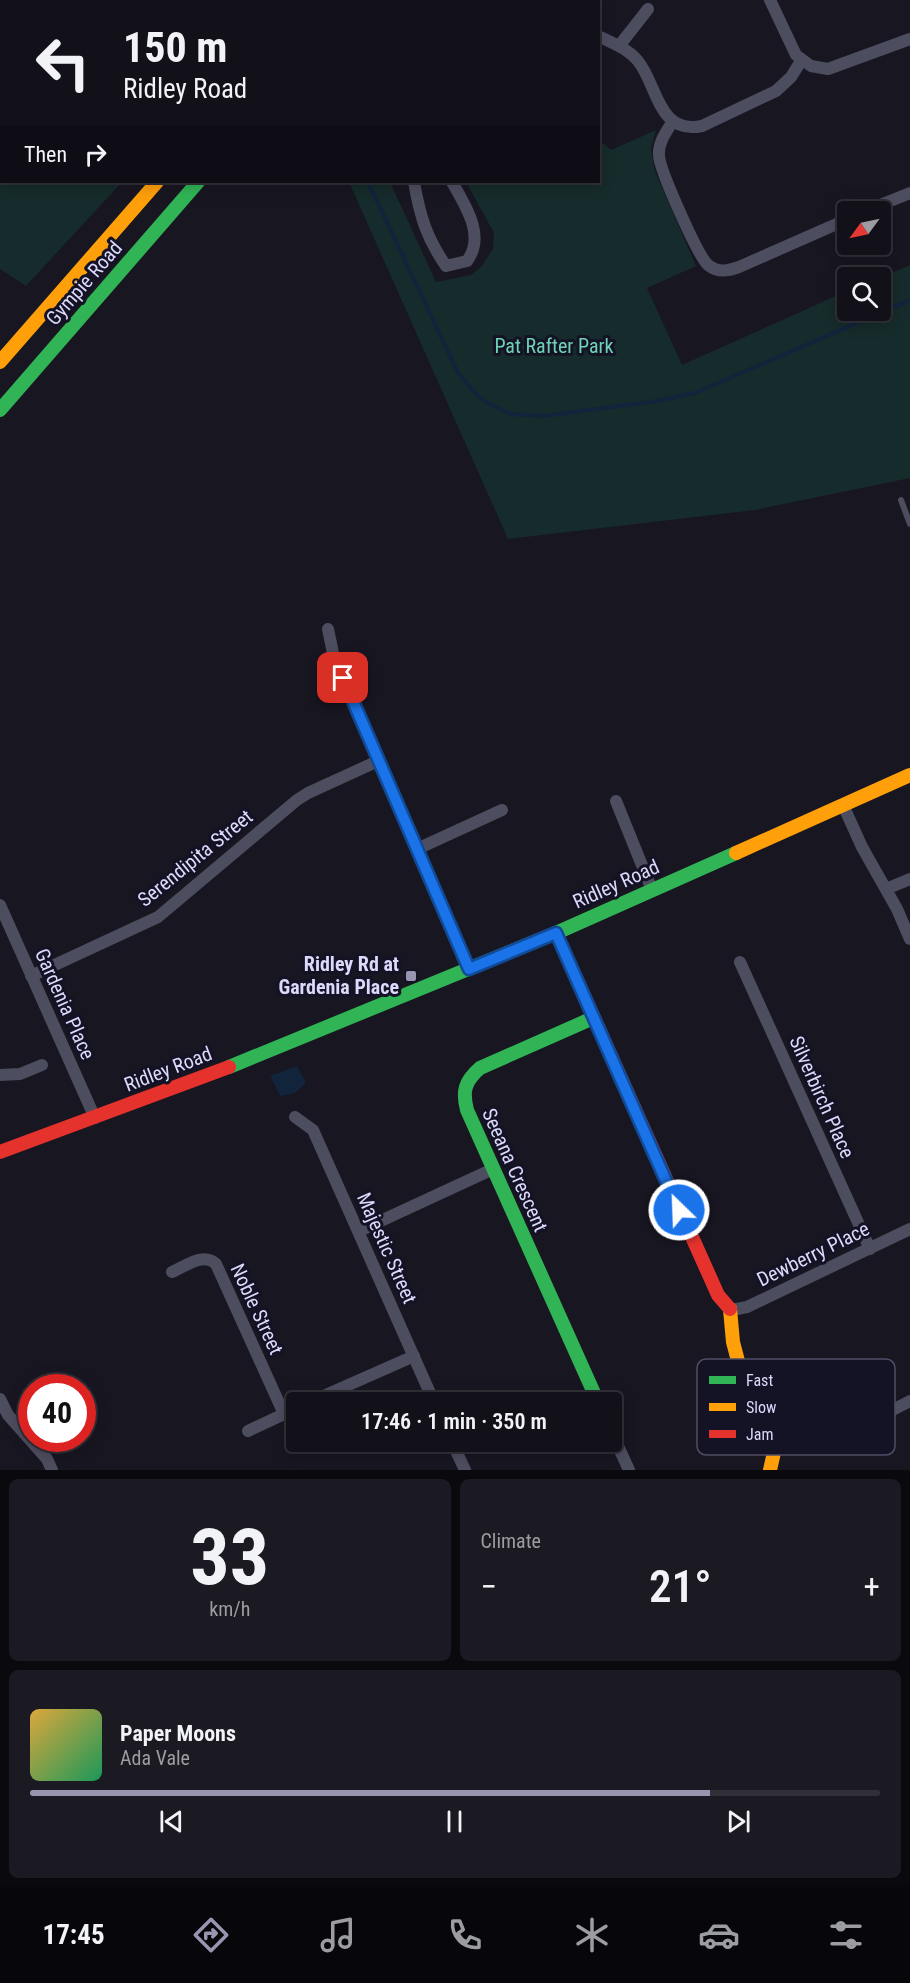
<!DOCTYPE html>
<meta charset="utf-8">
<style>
body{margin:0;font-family:"Roboto Condensed",sans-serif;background:#1b1922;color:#f1f3f6;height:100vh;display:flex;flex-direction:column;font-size:22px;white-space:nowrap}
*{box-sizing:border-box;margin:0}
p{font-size:20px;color:#9c9da2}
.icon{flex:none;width:33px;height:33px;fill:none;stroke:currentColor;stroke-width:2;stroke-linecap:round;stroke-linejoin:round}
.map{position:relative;height:1470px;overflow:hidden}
.sheet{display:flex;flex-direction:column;gap:9px;padding:9px;background:#0a090e;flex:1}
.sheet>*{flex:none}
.top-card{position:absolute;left:0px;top:0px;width:600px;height:183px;box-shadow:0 3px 15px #0003,0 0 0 2px #313038;background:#121019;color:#f1f3f6;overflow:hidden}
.needle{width:39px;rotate:237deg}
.fabs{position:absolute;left:837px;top:201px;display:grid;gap:12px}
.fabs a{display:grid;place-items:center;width:54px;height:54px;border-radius:6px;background:#121019;box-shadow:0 3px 15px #0003,0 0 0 2px #313038;font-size:30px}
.speed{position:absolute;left:18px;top:1374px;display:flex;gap:12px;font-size:30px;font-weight:700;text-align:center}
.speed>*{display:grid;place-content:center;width:78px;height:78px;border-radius:50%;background:#121019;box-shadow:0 3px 15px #0003,0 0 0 2px #313038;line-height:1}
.speed .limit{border:9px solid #d22;background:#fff;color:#111}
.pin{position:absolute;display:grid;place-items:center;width:51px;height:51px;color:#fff;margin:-26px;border-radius:12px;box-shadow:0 3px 9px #0006}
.me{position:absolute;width:66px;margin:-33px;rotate:336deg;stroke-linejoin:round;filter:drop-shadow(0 0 4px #0008)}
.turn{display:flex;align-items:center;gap:21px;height:126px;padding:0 24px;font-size:27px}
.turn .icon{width:78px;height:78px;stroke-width:2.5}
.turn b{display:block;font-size:42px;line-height:51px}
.then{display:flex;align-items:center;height:57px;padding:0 24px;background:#0003;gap:12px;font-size:22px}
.big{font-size:45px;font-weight:600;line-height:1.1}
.sheet .card{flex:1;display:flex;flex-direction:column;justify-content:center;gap:9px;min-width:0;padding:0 21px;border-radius:9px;background:#1b1922}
.sheet .dial{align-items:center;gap:0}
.dial b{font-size:78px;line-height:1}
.song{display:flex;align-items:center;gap:18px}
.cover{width:72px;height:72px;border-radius:9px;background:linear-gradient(135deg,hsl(40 70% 55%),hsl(150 70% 35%))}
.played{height:6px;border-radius:3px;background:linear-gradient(90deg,#9795af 80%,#313038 80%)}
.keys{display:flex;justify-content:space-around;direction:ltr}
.heat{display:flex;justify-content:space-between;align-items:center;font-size:33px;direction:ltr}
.sheet .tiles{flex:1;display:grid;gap:9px;grid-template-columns:1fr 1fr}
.card:last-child{grid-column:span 2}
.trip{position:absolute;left:286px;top:1392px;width:336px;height:60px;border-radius:6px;background:#121019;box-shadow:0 3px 15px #0003,0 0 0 2px #313038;font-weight:600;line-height:60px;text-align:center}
.menu{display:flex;height:96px;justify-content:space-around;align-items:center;background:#07060a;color:#9c9da2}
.menu .icon{width:42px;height:42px}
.menu .on{color:#9795af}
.menu b{font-size:27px;color:#f1f3f6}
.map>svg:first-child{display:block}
.green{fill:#162b2b}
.water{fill:#12233c}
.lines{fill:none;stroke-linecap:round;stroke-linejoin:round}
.stream{stroke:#12233c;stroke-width:4}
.lane{stroke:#4d4d60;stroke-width:6}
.street{stroke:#4d4d60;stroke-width:12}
.fast{stroke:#30b455;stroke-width:14}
.slow{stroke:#ff9f0a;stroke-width:14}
.jam{stroke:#e5322d;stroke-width:14}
.route-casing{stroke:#114b97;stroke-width:15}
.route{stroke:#1a73e8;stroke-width:10}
.poi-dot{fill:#9795af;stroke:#141225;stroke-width:2}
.labels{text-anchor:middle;stroke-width:6;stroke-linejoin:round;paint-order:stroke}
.street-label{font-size:20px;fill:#dcdafb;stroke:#141225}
.park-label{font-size:20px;fill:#6ed3b4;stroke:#141225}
.poi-label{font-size:20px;font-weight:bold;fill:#dcdafb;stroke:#141225;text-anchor:end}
.key{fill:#141225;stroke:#504e65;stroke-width:1.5}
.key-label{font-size:16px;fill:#dcdafb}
</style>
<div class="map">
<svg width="910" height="1470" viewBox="0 0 910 1470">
<rect width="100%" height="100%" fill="#181621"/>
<g class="green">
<polygon points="0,0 280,0 2,2 2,182 122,182 26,286 0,269"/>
<polygon points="656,130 651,149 655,171 696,266 647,288 682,365 847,291 848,310 880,310 880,278 910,265 910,478 755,510 508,539 349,182 390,182 436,282 471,275 481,267 493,249 494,233 466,182 598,182 599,140 611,150"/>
</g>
<polygon class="water" points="297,1066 306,1083 295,1093 280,1096 270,1076"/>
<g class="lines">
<polyline class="stream" points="368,182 458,373 478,396 489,404 511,414 543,416 657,401 695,393 910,300"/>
<g class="lane">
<polyline points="460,0 462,2"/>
<polyline points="422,2 424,0"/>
<polyline points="526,2 527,0"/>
<polyline points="901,500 910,524"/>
</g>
<g class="street">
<polyline points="770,0 796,55 811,66 828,69 910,39"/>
<path d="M598,36C613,43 628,49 638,61C658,86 658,135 702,126L776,91L791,77L801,61"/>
<polyline points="619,46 648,9"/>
<path d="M673,121C667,131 658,142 659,155C659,169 698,256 708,265C718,273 728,271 739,267L848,219"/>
<path d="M414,182C420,216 426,237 446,266L467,261C486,236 465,205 452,182"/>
<polyline points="863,212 910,193"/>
<polyline points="328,629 334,658 469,969"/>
<polyline points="616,801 652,890"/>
<polyline points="843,805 862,847 897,909 910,939"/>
<polyline points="417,849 502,810"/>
<polyline points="886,889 910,879"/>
<polyline points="0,905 95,1118"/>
<polyline points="740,962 870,1249"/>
<polyline points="31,976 158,917 297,800 308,793 378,761"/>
<polyline points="0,1075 20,1074 42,1065"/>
<polyline points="295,1117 313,1130 434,1402"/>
<polyline points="359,1231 493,1169"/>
<path d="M172,1272C186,1266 203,1252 216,1264L284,1414"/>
<polyline points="732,1310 747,1307 910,1229"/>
<polyline points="0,1399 8,1415 47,1459 52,1470"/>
<polyline points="310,1402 414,1356"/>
<polyline points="248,1431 297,1408"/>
<polyline points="612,1433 629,1470"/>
<polyline points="855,1437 873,1420 910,1401"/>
<polyline points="452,1442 465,1470"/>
</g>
<g class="fast">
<polyline points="0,410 198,182"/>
<path d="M593,1018L480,1068C465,1081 462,1091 467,1110L598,1402"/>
<polyline points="229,1067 556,933 736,853"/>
</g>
<g class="slow">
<polyline points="313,2 314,0"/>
<polyline points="353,2 355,0"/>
<polyline points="0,362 157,182"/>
<polyline points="736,853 910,775"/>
<polyline points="730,1309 733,1342 738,1361 775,1448 770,1470"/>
</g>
<g class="jam">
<polyline points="556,933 718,1295 730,1309"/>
<polyline points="0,1152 229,1067"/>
</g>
</g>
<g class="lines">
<defs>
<polyline id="route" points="343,678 469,969 556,933 679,1210"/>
</defs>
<use href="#route" class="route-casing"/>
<use href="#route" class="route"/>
</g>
<rect class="poi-dot" x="405" y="970" width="12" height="12" rx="3"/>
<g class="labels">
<g class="street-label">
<text transform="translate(84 283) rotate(-49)" y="7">Gympie Road</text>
<text transform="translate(195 858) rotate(-39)" y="7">Serendipita Street</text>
<text transform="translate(616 884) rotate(-24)" y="7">Ridley Road</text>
<text transform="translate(65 1004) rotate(66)" y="7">Gardenia Place</text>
<text transform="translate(168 1069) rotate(-21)" y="7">Ridley Road</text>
<text transform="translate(822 1097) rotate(66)" y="7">Silverbirch Place</text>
<text transform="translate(515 1170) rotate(66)" y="7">Seeana Crescent</text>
<text transform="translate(387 1248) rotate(66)" y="7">Majestic Street</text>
<text transform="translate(813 1254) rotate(-26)" y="7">Dewberry Place</text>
<text transform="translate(257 1309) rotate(65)" y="7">Noble Street</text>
</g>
<g class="park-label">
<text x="554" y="353">Pat Rafter Park</text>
</g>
<g class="poi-label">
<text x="399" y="971">Ridley Rd at<tspan x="399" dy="23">Gardenia Place</tspan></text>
</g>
</g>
<rect x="697" y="1359" width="198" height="96" rx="9" class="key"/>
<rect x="709" y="1376" width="27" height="8" fill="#30b455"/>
<rect x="709" y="1403" width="27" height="8" fill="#ff9f0a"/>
<rect x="709" y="1430" width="27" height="8" fill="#e5322d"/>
<g class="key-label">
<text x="746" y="1386">Fast</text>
<text x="746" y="1413">Slow</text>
<text x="746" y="1440">Jam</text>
</g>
</svg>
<div class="fabs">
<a><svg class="needle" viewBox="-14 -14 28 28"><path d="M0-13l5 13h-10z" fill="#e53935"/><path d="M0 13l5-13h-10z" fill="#9c9da2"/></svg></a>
<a><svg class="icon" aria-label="search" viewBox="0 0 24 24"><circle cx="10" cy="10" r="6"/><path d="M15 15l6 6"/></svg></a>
</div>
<div class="speed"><div class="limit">40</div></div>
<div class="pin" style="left:343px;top:678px;background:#d93025"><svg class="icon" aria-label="arrive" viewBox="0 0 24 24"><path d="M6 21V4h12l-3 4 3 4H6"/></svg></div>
<svg class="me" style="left:679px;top:1210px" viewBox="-20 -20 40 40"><circle r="17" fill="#1a73e8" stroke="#fff" stroke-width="3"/><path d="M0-11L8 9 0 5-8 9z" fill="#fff"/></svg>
<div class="trip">17:46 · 1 min · 350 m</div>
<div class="top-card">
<div class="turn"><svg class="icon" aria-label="left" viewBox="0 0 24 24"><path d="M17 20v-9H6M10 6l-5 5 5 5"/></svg><div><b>150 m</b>Ridley Road</div></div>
<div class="then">Then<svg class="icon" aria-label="right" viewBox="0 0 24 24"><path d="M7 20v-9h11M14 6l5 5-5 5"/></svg></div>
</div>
</div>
<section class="sheet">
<div class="tiles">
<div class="card dial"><b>33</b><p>km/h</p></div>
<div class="card"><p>Climate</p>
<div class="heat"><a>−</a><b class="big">21°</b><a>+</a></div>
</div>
<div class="card">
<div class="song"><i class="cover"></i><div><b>Paper Moons</b><p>Ada Vale</p></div></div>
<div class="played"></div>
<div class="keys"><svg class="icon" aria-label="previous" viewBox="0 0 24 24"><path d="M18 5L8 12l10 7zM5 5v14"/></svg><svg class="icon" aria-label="pause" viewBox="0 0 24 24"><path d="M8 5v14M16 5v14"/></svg><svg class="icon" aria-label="next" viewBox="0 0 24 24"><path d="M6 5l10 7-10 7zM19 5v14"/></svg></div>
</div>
</div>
</section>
<nav class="menu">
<b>17:45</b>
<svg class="icon on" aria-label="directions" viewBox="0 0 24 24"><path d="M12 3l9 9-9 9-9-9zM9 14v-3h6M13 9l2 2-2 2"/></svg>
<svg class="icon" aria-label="music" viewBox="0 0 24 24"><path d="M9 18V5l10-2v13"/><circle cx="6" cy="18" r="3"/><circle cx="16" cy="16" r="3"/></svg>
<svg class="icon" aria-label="phone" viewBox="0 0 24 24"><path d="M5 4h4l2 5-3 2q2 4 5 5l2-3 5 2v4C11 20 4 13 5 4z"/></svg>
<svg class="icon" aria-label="climate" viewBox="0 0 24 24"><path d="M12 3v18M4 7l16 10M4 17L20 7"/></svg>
<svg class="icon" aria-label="car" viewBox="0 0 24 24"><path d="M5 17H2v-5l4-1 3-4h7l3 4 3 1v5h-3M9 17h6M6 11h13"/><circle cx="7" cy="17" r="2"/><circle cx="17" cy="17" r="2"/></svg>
<svg class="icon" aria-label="filters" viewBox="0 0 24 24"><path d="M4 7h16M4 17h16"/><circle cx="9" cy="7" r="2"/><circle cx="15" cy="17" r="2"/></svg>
</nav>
